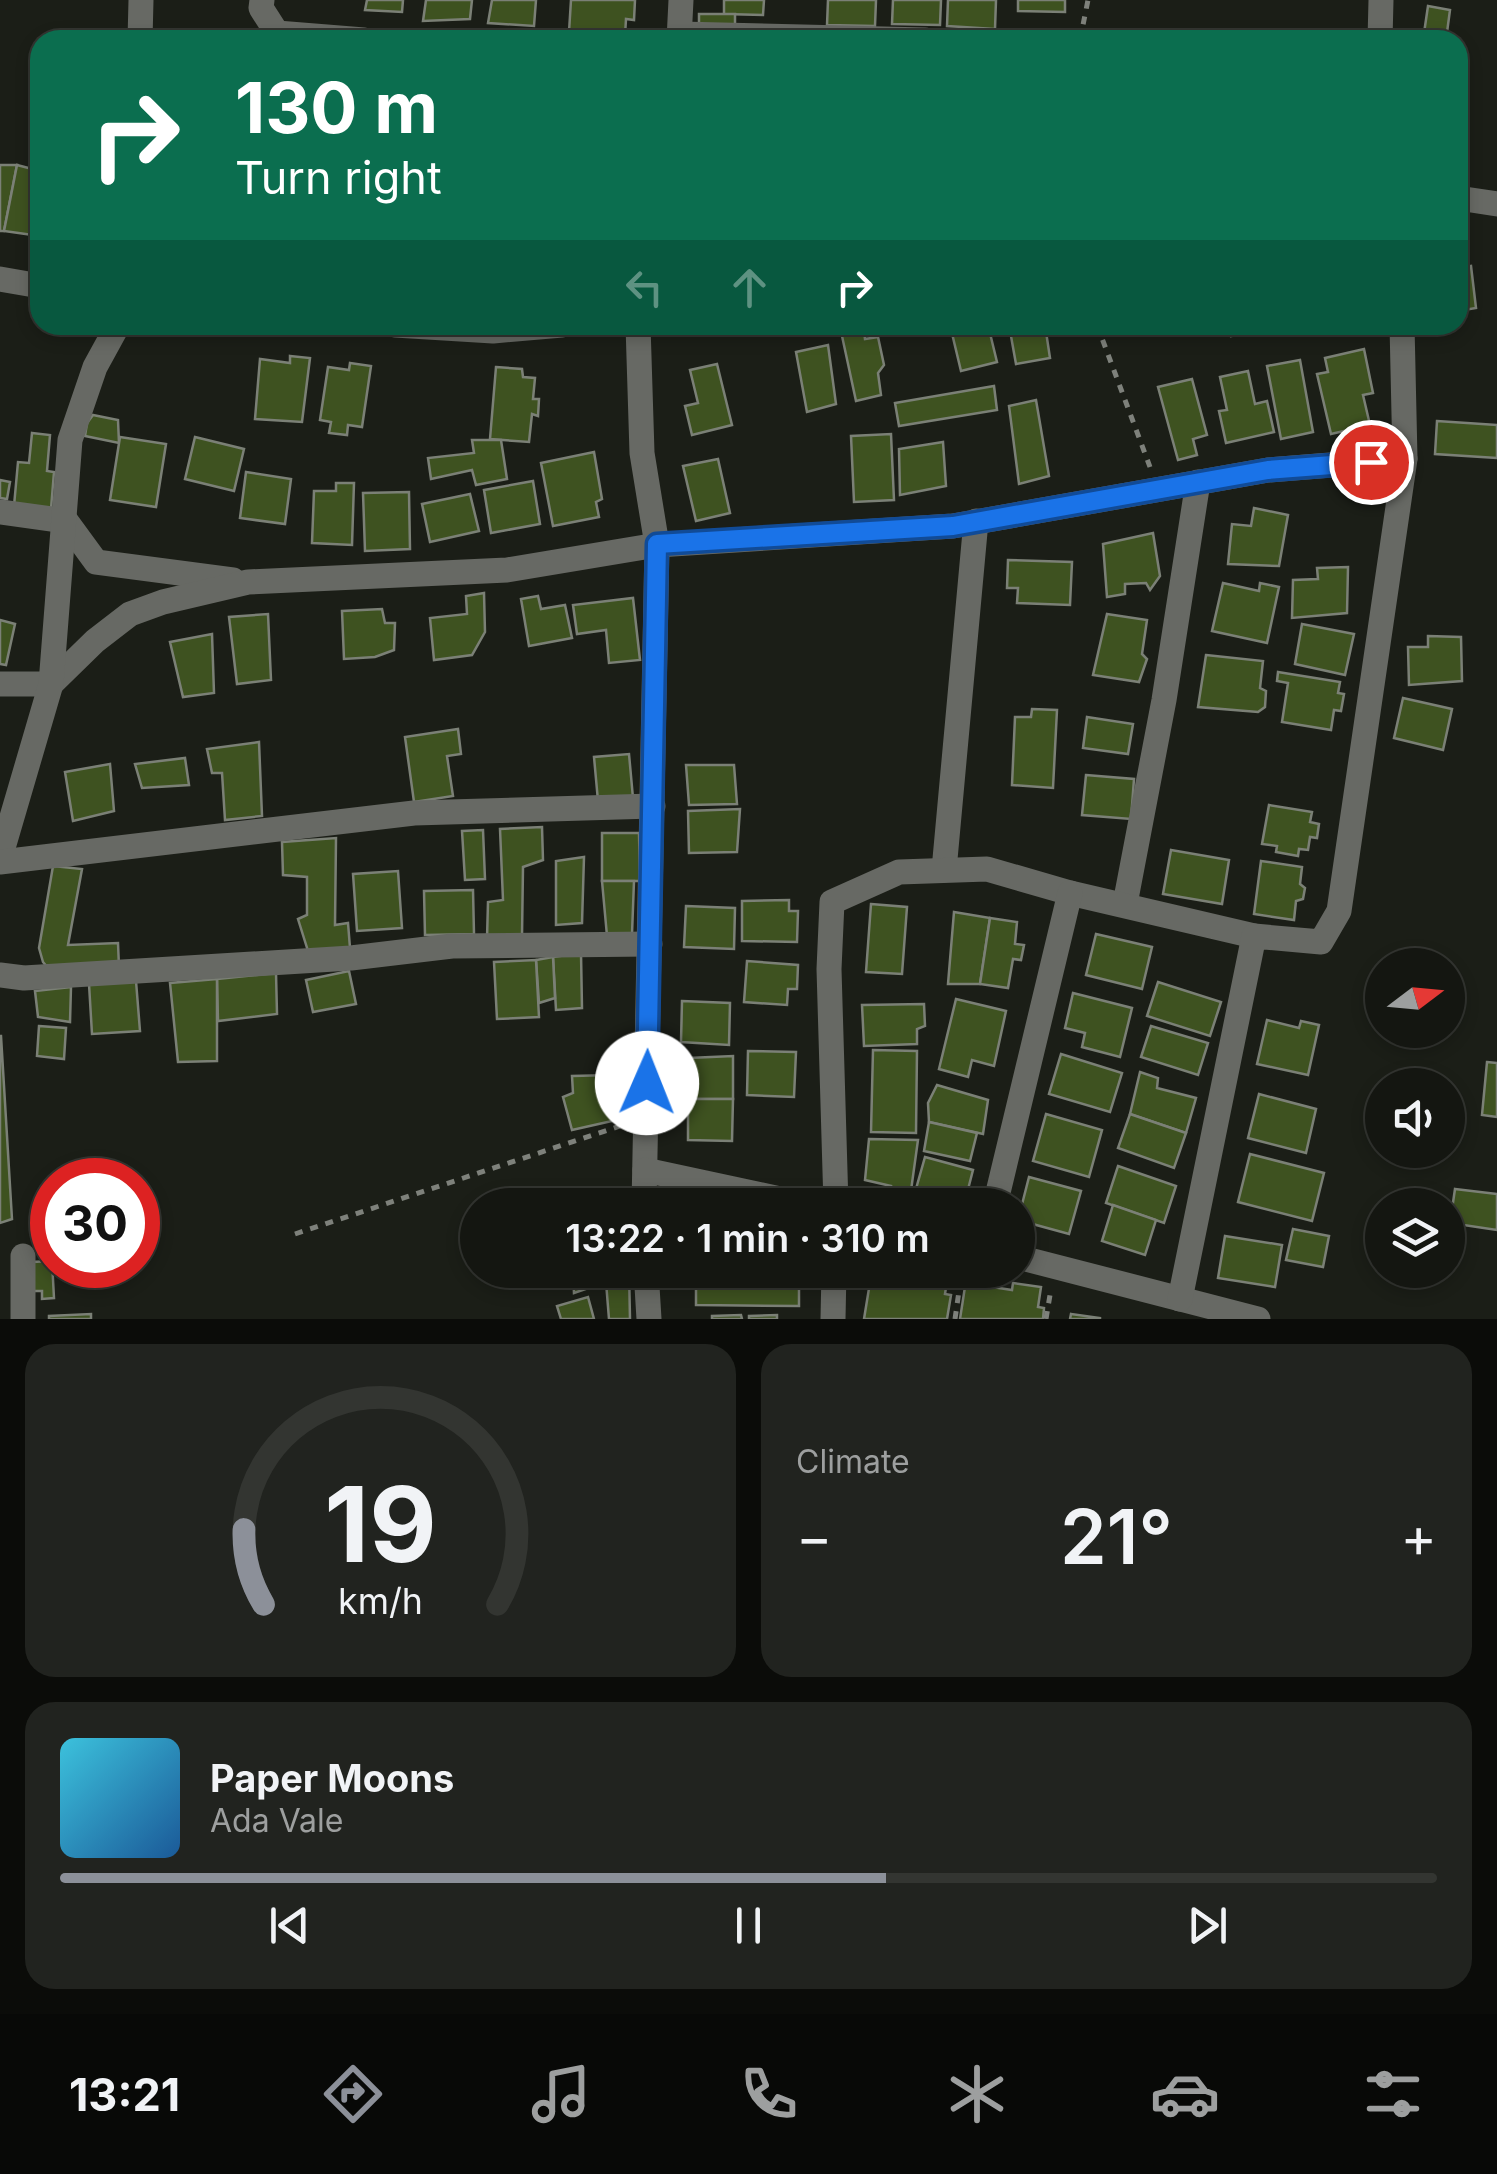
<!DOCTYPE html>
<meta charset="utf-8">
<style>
body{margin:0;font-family:Inter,sans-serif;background:#21231f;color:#f1f3f6;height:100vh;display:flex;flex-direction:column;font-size:38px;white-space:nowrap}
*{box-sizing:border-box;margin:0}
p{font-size:32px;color:#9d9f9f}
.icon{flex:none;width:55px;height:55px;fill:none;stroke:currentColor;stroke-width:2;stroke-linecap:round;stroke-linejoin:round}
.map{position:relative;height:1319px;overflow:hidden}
.sheet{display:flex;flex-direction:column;gap:25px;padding:25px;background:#0b0c09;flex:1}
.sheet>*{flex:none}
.top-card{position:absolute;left:30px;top:30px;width:1438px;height:305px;border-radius:30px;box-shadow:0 5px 15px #0003,0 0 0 2px #333531;background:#0b6e4f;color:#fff;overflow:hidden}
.needle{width:65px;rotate:74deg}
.fabs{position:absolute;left:1365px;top:948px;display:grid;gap:20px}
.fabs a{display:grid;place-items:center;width:100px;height:100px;border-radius:50%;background:#141611;box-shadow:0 5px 15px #0003,0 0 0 2px #333531;font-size:50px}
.speed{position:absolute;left:30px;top:1158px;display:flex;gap:20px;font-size:50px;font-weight:700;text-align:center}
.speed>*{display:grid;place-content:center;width:130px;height:130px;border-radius:50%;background:#141611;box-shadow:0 5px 15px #0003,0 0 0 2px #333531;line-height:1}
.speed .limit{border:15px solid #d22;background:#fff;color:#111}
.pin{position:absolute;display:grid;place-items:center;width:85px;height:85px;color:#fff;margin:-42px;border:5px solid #fff;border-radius:50%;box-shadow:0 2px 10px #0007}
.me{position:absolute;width:110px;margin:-55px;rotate:1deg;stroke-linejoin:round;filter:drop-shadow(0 0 8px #0008)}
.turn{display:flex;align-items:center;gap:35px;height:210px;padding:0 40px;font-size:45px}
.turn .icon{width:130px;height:130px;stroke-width:2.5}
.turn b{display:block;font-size:70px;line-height:85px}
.lanes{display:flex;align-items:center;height:95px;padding:0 40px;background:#0003;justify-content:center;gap:50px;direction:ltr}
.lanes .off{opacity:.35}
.big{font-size:75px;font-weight:600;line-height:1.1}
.sheet .card{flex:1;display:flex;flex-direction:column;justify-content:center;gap:15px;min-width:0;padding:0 35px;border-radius:30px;background:#21231f}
.sheet .dial{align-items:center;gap:0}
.dial svg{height:260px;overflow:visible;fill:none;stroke:#333531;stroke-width:7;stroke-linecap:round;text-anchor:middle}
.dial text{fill:#f1f3f6;stroke:none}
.song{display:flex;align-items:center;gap:30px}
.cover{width:120px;height:120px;border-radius:15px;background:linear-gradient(135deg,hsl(190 70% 55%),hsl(210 70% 35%))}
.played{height:10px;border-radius:5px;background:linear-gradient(90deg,#8c9099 60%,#333531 60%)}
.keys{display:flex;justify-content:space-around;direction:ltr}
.heat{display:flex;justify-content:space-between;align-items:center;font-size:55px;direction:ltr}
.sheet .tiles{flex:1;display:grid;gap:25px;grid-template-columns:1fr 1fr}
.card:last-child{grid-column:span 2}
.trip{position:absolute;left:460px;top:1188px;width:575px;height:100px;border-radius:50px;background:#141611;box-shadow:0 5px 15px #0003,0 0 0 2px #333531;font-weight:600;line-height:100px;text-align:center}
.dock{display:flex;height:160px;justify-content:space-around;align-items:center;background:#080907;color:#9d9f9f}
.dock .icon{width:70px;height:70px}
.dock .current{color:#8c9099}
.dock b{font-size:45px;color:#f1f3f6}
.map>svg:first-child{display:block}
.building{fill:#3e5220;stroke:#7b8076;stroke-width:2.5}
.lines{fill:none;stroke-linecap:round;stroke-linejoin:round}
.path{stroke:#7e817b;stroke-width:5;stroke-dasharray:8 8;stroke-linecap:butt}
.minor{stroke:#676964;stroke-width:25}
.route-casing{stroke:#114b97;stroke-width:25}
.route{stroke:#1a73e8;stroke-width:18}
</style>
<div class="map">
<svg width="1497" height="1319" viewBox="0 0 1497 1319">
<rect width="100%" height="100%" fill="#1b1e17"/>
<g class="building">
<polygon points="367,0 403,0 402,12 365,10"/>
<polygon points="426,0 472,0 470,19 423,21"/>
<polygon points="492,0 536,0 534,26 488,23"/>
<polygon points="571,0 635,0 634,20 626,19 625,36 569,32"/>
<polygon points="724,0 764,0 763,15 724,14"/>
<polygon points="828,0 876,0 875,26 827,25"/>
<polygon points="893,0 941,0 940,25 892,24"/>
<polygon points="948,0 996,0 995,29 947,26"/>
<polygon points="1018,0 1065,0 1065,12 1018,11"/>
<polygon points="1428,6 1450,10 1446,40 1423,40"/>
<rect x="699" y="14" width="36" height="13"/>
<polygon points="0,165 17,165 4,231 0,231"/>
<polygon points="17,165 40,171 40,236 4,231"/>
<polygon points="1471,266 1476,308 1458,311 1458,268"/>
<polygon points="950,325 988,325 997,362 961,371"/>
<polygon points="1009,325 1045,325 1050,358 1016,364"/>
<polygon points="1229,325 1260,325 1261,331 1231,336"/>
<polygon points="864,330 865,339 878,337 884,365 878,373 881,395 856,401 842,336"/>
<polygon points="828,345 836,404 807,412 796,352"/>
<polygon points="1364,349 1373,393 1363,395 1370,425 1331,434 1317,374 1328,372 1325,358"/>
<polygon points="290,356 310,358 302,422 255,419 260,359 290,363"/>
<polygon points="1300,360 1313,432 1281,439 1267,366"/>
<polygon points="350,363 371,366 362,427 348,425 347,435 329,433 331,422 320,420 328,367 349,370"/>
<polygon points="717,364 732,425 692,435 685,406 698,403 690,370"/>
<polygon points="496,367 522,369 523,377 535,378 533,399 539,399 538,416 532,414 529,442 490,439"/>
<polygon points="1248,371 1255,404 1267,401 1274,432 1226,443 1219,411 1227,410 1220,377"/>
<polygon points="1192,379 1207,435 1193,439 1197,455 1178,460 1158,387"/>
<polygon points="994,386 997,410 899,426 895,403"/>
<polygon points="1036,400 1049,476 1019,484 1009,406"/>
<polygon points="93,415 118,420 119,443 85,436 87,423"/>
<polygon points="1437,421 1497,425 1497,458 1435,454"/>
<polygon points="32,433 50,435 47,471 54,472 51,509 14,506 18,462 29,463"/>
<polygon points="891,434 894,500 854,502 851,436"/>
<polygon points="120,437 166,444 156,507 110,500"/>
<polygon points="195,437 244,449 234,491 185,479"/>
<polygon points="472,440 501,440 507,479 476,485 472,470 431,479 428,458 474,453"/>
<polygon points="943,442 946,486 900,495 899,449"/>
<polygon points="594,452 602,499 596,502 599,517 553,526 541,463"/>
<polygon points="718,459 730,513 696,521 683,466"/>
<polygon points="246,472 291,479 285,524 240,518"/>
<polygon points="0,480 10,482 7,499 0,498"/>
<polygon points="533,481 540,524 491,533 484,490"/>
<polygon points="336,483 354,483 352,545 312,543 314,491 336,491"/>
<polygon points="409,492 410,549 365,551 363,493"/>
<polygon points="470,494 479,531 430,542 422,504"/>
<polygon points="1254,508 1288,515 1279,566 1228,564 1232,524 1251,526"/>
<polygon points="1153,533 1160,576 1150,590 1146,583 1125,584 1125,594 1107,597 1103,544"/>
<polygon points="1008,560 1072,562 1070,605 1017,603 1018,588 1007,588"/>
<polygon points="1348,567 1347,613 1292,618 1293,580 1318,579 1317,568"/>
<polygon points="1223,583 1259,591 1260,583 1279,587 1267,643 1212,631"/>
<polygon points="484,593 485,632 472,655 434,660 430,618 467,614 466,596"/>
<polygon points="538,596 541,609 565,605 572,638 529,646 521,599"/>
<polygon points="633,598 640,660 609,663 606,630 577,634 573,605"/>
<polygon points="382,609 385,623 395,623 394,650 375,657 344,659 342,611"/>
<polygon points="268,614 271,680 237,684 229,617"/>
<polygon points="1107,614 1147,620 1142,654 1147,659 1139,682 1093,675"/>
<polygon points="0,620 15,624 6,665 0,664"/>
<polygon points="1302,624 1354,634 1345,675 1295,664"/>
<polygon points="212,634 214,693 183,697 170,642"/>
<polygon points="1428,636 1461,637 1462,681 1409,685 1408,647 1428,647"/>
<polygon points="1206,655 1263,661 1260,688 1266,691 1265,707 1258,712 1198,707"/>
<polygon points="1278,672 1340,682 1338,693 1344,694 1341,711 1334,710 1331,730 1282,722 1288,683 1277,681"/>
<polygon points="1403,698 1452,709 1443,750 1394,738"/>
<polygon points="1032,709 1057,710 1053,788 1012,785 1015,717 1031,717"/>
<polygon points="1087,717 1133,724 1128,754 1083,748"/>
<polygon points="458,729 461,754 447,756 453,796 414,802 405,737"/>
<polygon points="259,742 262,816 225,820 222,773 212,773 207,749"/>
<polygon points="629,754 633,798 598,801 594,757"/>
<polygon points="185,758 189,785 142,788 135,764"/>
<polygon points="110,764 114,811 73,821 65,772"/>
<polygon points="686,765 734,765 737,804 689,805"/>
<polygon points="1086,775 1134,779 1131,819 1082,815"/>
<polygon points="1269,805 1312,812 1310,822 1319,824 1317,838 1310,837 1308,850 1299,849 1298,856 1276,852 1277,846 1262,844"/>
<polygon points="740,809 737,852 689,853 688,811"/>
<polygon points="542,827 543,860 523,867 522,936 487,939 488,902 503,900 500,829"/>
<polygon points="483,830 485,879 465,880 462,831"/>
<polygon points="602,833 639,833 640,881 602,881"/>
<polygon points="336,838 335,925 348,923 350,948 308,951 298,919 307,915 307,877 283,875 282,842"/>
<polygon points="1171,850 1229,860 1222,904 1163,894"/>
<polygon points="584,857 582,923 556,925 556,861"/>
<polygon points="1261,861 1302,867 1300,884 1305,888 1303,899 1296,901 1294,920 1254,914"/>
<polygon points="53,866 82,869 68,945 118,943 119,967 48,968 43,962 39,948"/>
<polygon points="398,871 402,928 357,931 353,874"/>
<polygon points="602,881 634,881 632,934 607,936"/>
<polygon points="473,890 474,934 425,935 424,891"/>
<polygon points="789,900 789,911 798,911 797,942 742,941 742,901"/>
<polygon points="871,904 907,907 902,974 866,972"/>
<polygon points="686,906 735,908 734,949 684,947"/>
<polygon points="954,912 990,918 980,984 948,984"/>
<polygon points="990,918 1017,922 1015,944 1024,945 1021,960 1013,959 1008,988 980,984"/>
<polygon points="1096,934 1152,947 1142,989 1086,975"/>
<polygon points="581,953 582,1008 556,1010 553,957"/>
<polygon points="553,957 555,998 539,1003 536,960"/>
<polygon points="536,960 539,1017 497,1019 494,962"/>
<polygon points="747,961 798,965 797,989 788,989 787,1005 744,1002"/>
<polygon points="349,971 356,1004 313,1012 306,980"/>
<polygon points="276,973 277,1014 218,1021 217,979"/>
<polygon points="217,979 217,1061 178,1062 170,983"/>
<polygon points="136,981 140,1031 92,1034 89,984"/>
<polygon points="1158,982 1221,1002 1210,1036 1147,1016"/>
<polygon points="71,987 70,1022 38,1017 35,991"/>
<polygon points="1073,993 1132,1008 1120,1057 1082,1047 1085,1033 1065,1028"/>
<polygon points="956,999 1006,1011 994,1066 972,1060 968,1077 939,1069"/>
<polygon points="682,1001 730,1003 729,1045 681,1042"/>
<polygon points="924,1004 925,1026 917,1029 917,1044 864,1046 862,1005"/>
<polygon points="1267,1020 1299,1028 1301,1021 1319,1025 1308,1075 1257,1064"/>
<polygon points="39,1026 66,1028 64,1059 37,1056"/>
<polygon points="1151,1026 1208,1043 1198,1075 1141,1057"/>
<polygon points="1,1036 12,1219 0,1223 0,1036"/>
<polygon points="873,1050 917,1051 916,1133 871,1132"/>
<polygon points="748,1051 796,1052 794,1097 747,1095"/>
<polygon points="1061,1054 1122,1073 1110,1112 1049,1094"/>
<polygon points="733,1056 733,1099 688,1099 689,1058"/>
<polygon points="1487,1062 1497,1063 1497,1117 1482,1115"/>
<polygon points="1140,1072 1158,1078 1157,1088 1196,1098 1186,1133 1130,1114"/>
<polygon points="613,1075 612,1121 572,1130 563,1097 573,1093 572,1076"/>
<polygon points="937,1085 988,1100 983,1134 929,1122 928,1103"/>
<polygon points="1259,1094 1316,1109 1306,1153 1248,1138"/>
<polygon points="688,1099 733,1099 732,1141 688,1140"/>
<polygon points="1046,1114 1102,1130 1089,1177 1033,1161"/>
<polygon points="1130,1114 1186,1133 1174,1168 1118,1148"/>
<polygon points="929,1122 977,1133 970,1161 924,1151"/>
<polygon points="869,1139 918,1140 909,1205 888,1205 891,1186 865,1180"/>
<polygon points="1250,1154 1324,1173 1312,1221 1238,1202"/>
<polygon points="925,1157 973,1170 964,1205 914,1196"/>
<polygon points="1118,1166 1176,1186 1164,1223 1106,1203"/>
<polygon points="1029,1177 1081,1191 1069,1234 1018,1220"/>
<polygon points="1455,1189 1497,1194 1497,1230 1450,1223"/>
<rect x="607" y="1197" width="22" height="8"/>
<polygon points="1113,1205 1156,1220 1145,1255 1102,1241"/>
<polygon points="1293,1229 1329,1236 1323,1267 1286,1260"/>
<polygon points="1225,1236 1282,1245 1275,1287 1218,1278"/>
<polygon points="52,1261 54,1298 42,1299 42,1291 33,1291 32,1262"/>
<polygon points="629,1270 630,1319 609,1319 606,1282 574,1293 573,1270"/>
<polygon points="705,1270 793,1270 793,1278 799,1280 799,1306 696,1305 696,1279 705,1279"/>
<polygon points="872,1270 899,1270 898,1274 918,1277 919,1270 948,1275 945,1294 951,1295 947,1319 864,1319"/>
<polygon points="967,1274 993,1278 992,1287 1012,1290 1013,1283 1041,1287 1038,1307 1044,1308 1043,1319 960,1319"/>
<polygon points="588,1297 594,1319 561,1319 557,1306"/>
<polygon points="91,1314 91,1319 49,1319 49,1316"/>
<polygon points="1071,1314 1100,1318 1100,1319 1070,1319"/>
<polygon points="741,1315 742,1319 712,1319 712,1316"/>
<polygon points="777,1315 777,1319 749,1319 749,1316"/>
</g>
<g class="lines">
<g class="path">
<polyline points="1080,40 1088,0"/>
<polyline points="1097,325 1150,467"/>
<polyline points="295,1234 620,1126"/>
<polyline points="955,1319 962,1270"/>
<polyline points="1046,1319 1051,1289"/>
</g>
<g class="minor">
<polyline points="262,0 261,8 277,33 364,40"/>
<polyline points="680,34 925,40"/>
<polyline points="140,40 141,0"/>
<polyline points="679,40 681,0"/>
<polyline points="1380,40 1381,0"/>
<polyline points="1458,198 1497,204"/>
<polyline points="0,279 40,286"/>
<polyline points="395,325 493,331 562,325"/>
<polyline points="638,325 642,453 657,545 644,1205"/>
<polyline points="0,512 66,521 96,562 233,580"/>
<polyline points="0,684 51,684 95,641 130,614 163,602 248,582 507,570 657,545 953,526 1268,470 1405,459"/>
<polyline points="0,858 51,684 70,440 95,367 118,325"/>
<polyline points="0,862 414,813 653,806"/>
<polyline points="944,870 976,521"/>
<polyline points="1125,904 1164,700 1198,482"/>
<polyline points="0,975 24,978 351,958 452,946 650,944"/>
<polyline points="645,1170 808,1205"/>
<polyline points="836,1205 829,969 832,902 899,872 987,869 1070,893 1254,936"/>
<polyline points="995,1205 1070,893"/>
<polyline points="23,1256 23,1319"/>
<polyline points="1018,1257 1258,1319"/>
<polyline points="646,1270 649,1319"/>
<polyline points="1180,1299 1254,936 1321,942 1339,911 1405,459 1402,325"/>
<polyline points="833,1319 834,1270"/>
</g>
</g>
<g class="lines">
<defs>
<polyline id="route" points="647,1083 657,544 953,526 1268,470 1371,462"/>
</defs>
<use href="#route" class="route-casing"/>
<use href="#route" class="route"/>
</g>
</svg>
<div class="fabs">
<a><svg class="needle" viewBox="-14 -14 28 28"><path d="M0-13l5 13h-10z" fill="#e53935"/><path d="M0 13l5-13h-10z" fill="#9d9f9f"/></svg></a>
<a><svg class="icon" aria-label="sound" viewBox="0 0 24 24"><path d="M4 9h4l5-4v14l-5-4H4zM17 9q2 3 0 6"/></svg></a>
<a><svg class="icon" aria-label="layers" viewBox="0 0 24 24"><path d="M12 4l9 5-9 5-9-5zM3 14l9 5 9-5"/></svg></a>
</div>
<div class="speed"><div class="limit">30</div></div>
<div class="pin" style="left:1371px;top:462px;background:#d93025"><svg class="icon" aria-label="arrive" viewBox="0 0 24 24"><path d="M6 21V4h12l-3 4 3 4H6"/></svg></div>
<svg class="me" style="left:647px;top:1083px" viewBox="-20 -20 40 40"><circle r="19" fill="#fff"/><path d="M0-13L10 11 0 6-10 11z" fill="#1a73e8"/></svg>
<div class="trip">13:22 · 1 min · 310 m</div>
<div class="top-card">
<div class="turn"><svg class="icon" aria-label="right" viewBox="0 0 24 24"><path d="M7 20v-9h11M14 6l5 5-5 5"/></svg><div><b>130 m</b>Turn right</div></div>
<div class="lanes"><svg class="icon off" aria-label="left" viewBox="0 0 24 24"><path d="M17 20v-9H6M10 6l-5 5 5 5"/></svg><svg class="icon off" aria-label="ahead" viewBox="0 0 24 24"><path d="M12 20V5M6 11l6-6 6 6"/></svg><svg class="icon" aria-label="right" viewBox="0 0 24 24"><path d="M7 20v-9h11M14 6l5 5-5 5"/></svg></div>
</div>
</div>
<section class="sheet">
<div class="tiles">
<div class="card dial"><svg viewBox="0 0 100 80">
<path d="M14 69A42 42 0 1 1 86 69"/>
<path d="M14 69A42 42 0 0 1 8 46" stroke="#8c9099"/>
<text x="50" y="56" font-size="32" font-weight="700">19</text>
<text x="50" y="72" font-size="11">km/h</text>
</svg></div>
<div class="card"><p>Climate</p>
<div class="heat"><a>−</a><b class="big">21°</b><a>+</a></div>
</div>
<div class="card">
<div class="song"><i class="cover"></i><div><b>Paper Moons</b><p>Ada Vale</p></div></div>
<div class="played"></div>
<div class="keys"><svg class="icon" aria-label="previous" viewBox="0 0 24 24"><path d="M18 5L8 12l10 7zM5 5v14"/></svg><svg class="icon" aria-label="pause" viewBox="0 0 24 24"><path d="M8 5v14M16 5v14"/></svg><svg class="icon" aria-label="next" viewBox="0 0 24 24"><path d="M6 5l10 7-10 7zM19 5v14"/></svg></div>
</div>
</div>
</section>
<nav class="dock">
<b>13:21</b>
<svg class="icon current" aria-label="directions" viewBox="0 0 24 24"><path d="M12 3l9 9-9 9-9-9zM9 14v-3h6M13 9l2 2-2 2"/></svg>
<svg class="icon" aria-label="music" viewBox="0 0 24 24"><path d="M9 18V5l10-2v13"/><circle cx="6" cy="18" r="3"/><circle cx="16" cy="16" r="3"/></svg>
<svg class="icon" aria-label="phone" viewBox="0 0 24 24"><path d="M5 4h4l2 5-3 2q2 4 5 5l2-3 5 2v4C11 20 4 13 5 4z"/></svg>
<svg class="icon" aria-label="climate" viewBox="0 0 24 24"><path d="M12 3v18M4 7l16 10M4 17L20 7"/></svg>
<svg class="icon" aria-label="car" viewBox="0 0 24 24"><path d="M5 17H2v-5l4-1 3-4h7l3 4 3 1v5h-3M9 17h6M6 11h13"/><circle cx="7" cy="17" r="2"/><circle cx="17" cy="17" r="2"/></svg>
<svg class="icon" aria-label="filters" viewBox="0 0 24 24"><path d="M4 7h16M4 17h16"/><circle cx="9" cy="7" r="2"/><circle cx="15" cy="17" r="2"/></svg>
</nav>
